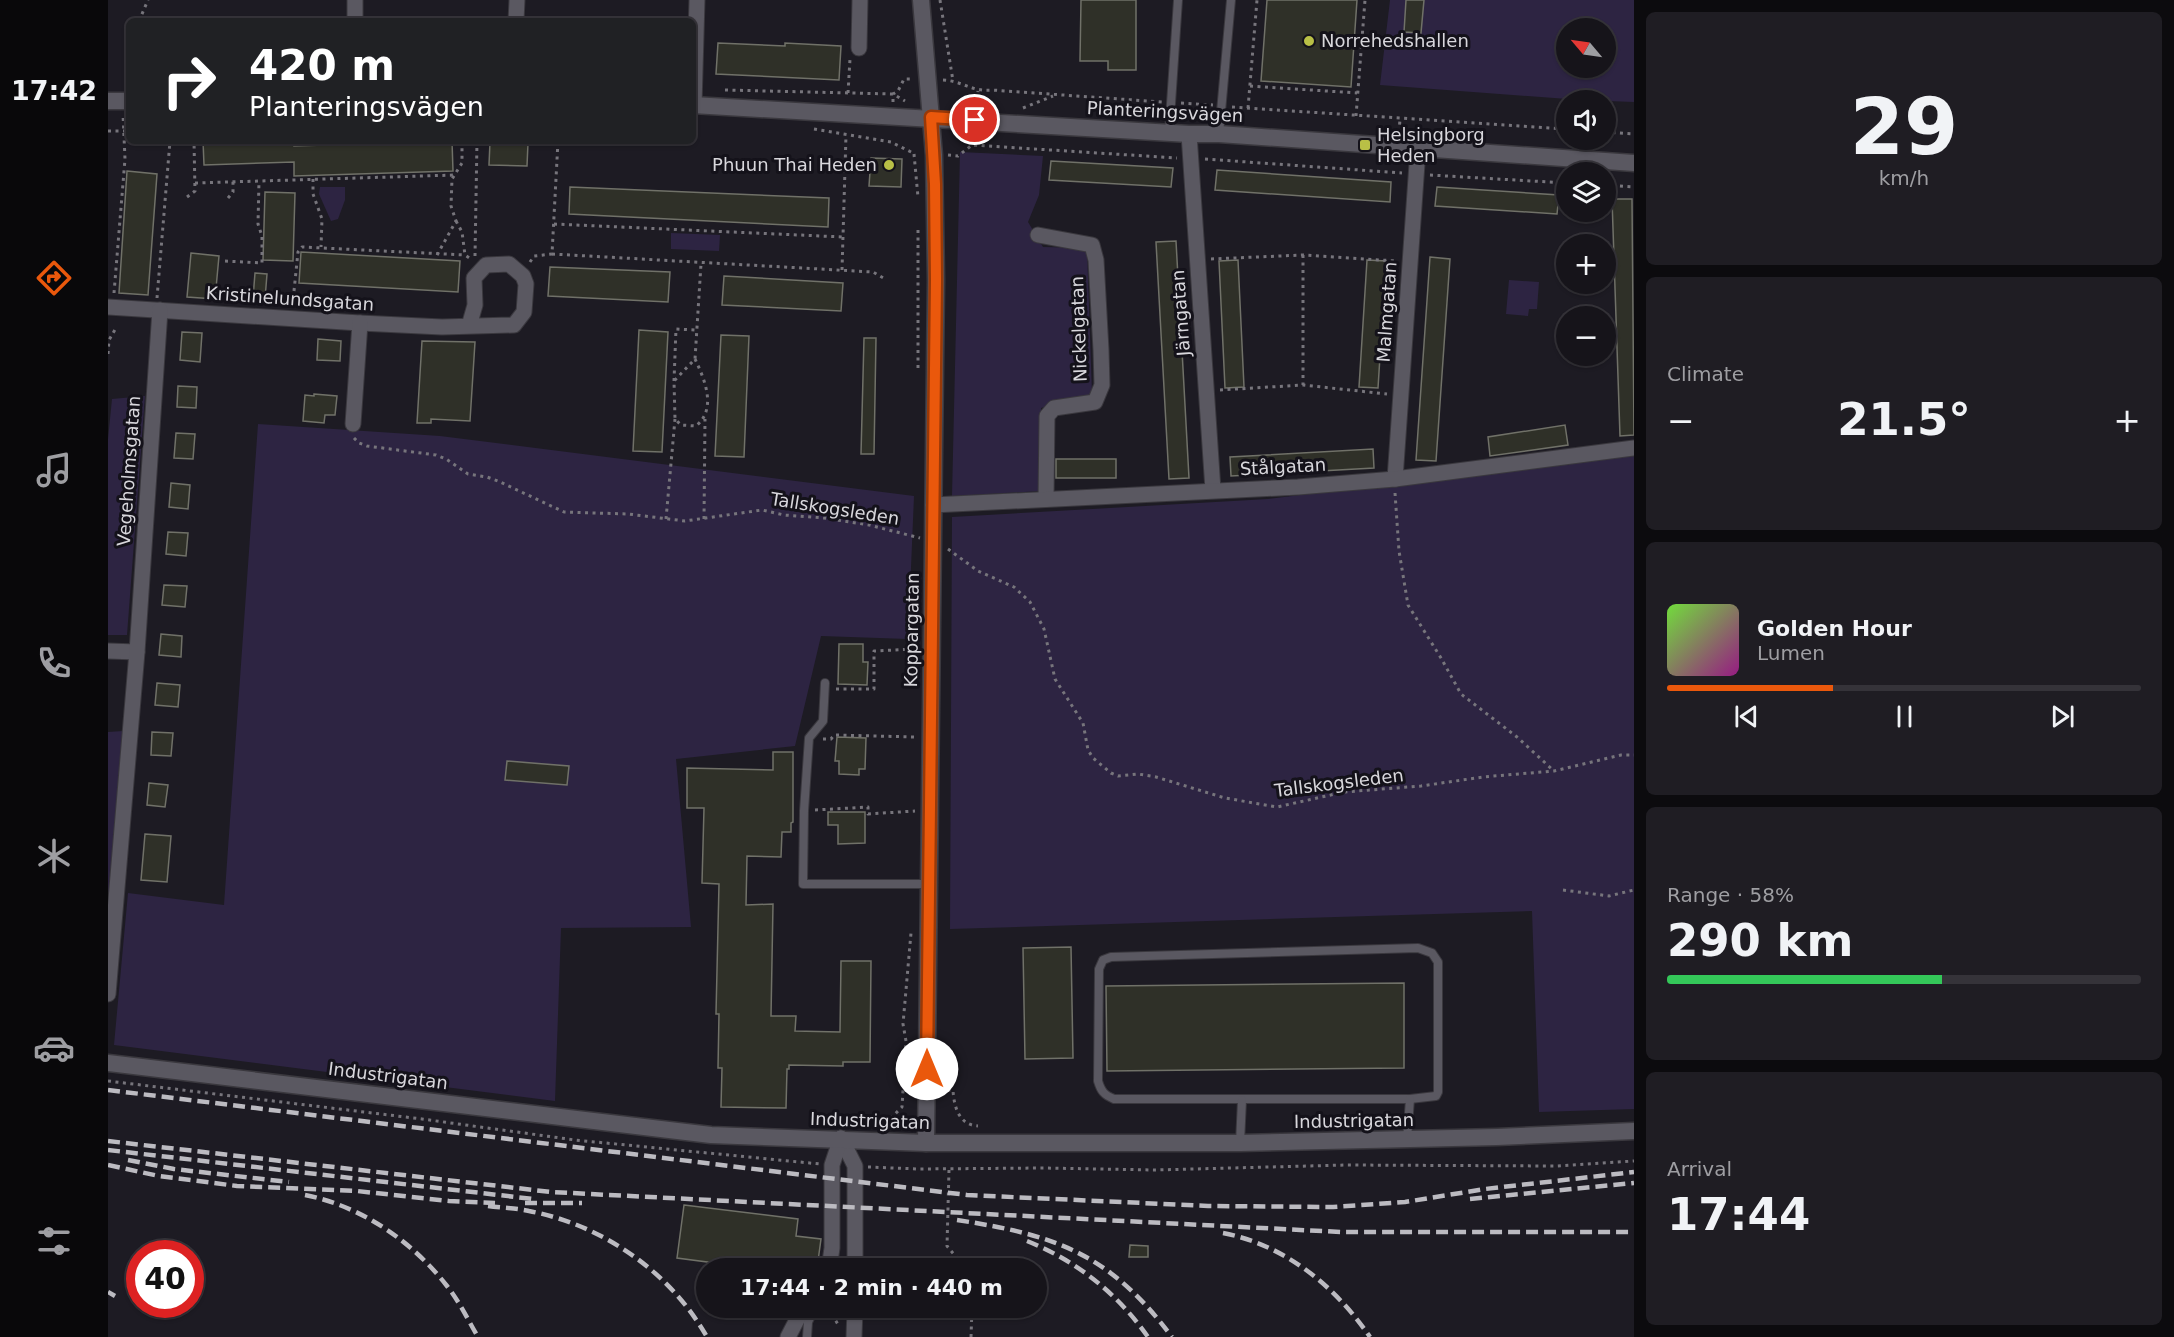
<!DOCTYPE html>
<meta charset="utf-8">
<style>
body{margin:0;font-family:"DejaVu Sans",sans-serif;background:#1f1d23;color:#f1f3f6;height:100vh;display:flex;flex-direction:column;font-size:22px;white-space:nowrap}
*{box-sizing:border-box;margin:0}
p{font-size:20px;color:#9e9ea2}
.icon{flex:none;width:33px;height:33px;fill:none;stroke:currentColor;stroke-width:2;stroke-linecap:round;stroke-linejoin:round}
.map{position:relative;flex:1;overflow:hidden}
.side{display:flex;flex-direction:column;gap:12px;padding:12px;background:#0c0b0e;width:540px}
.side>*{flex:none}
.guide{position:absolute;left:18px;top:18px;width:570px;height:126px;border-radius:9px;box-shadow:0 2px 4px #0004,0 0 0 2px #353339;background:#202124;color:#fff;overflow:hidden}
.needle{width:39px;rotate:299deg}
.tools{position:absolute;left:1448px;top:18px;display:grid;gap:12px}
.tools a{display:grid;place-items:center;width:60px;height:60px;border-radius:50%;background:#16141a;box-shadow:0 2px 4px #0004,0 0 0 2px #353339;font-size:30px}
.speed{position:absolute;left:18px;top:1240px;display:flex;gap:12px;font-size:30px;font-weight:700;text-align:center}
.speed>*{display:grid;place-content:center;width:78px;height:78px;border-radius:50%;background:#16141a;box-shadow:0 2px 4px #0004,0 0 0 2px #353339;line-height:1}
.speed .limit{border:9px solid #d22;background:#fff;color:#111}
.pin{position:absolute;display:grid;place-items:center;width:51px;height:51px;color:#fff;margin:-26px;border:3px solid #fff;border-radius:50%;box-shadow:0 2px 6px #0007}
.me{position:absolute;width:66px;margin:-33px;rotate:0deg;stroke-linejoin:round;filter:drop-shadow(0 0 4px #0008)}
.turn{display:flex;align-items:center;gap:21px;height:126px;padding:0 24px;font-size:27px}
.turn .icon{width:78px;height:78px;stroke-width:2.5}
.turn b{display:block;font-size:42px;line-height:51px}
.big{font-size:45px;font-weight:600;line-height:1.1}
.side .tile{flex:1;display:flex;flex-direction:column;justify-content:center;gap:9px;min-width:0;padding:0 21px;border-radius:9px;background:#1f1d23}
.side .dial{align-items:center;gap:0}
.dial b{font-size:78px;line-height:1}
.song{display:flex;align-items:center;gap:18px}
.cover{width:72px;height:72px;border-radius:9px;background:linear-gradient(135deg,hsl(100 70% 55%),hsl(310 70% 35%))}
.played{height:6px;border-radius:3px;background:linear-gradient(90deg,#ea580c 35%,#353339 35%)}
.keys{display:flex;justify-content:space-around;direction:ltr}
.heat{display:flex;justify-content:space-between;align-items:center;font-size:33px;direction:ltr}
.charge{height:9px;border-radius:4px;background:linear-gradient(90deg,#34c759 58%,#353339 0)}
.trip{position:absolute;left:588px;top:1258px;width:351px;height:60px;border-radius:30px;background:#16141a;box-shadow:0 2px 4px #0004,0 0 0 2px #353339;font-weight:600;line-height:60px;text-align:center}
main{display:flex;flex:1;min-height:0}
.menu{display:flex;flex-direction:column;width:108px;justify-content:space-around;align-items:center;background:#09080a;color:#9e9ea2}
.menu .icon{width:42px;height:42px}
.menu .active{color:#ea580c}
.menu b{font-size:27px;color:#f1f3f6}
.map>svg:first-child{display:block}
.green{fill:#2d2442;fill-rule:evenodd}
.building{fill:#2f3028;stroke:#707168;stroke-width:1.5}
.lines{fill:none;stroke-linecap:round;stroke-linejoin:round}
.service-casing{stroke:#3a383e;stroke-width:10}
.minor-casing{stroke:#3a383e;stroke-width:17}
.tertiary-casing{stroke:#3a383e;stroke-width:19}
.path{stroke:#77757c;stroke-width:3;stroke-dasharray:3 4.5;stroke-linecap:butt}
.service{stroke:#5a5861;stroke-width:8}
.minor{stroke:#5a5861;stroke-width:15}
.tertiary{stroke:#5a5861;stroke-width:16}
.rail{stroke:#bcbbc1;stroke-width:4.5;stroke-dasharray:12 6;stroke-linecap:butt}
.route-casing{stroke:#983908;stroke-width:15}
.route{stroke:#ea580c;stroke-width:10}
.poi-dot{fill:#b9c046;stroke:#14121a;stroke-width:2}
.labels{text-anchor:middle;stroke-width:6;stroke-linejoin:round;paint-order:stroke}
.poi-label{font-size:18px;fill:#d8d7dc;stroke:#14121a;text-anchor:start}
.street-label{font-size:18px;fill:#d8d7dc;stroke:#14121a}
</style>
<main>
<nav class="menu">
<b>17:42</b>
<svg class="icon active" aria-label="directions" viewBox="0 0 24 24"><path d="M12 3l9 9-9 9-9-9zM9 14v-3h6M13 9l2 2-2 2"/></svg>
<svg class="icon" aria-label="music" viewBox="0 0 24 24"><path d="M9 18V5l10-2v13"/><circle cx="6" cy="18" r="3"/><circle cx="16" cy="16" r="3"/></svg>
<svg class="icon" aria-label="phone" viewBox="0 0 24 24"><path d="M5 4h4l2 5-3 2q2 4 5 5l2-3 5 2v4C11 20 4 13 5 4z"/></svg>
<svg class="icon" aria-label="climate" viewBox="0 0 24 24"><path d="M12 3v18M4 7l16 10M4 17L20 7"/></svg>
<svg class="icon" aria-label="car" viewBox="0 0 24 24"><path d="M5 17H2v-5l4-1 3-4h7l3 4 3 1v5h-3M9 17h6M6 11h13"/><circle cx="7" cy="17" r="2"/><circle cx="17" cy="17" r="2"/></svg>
<svg class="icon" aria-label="filters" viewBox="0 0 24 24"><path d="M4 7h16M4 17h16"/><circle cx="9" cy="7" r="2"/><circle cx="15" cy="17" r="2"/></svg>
</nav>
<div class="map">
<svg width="1526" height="1337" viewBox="0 0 1526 1337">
<rect width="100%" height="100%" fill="#1d1b23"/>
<g class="green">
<path d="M1282,0H1526V102L1473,100L1272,85ZM1458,28H1497V68H1458Z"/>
<polygon points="852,152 935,156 931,195 920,222 935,247 979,248 984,394 933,408 933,491 844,496"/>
<polygon points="212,187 237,187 237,200 230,219 223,221 211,194"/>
<polygon points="563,233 612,235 611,251 563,249"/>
<polygon points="1401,280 1431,282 1429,309 1421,309 1420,316 1398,314"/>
<polygon points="37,396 19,635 0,635 0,439 4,399"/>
<polygon points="150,424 332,436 806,496 800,639 713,636 687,746 568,759 583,927 453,928 447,1101 6,1045 20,893 116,905"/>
<polygon points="1526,454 1526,1109 1431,1112 1424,911 842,929 844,517 1160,499"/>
<polygon points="15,731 0,913 0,732"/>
</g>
<g class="building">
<polygon points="973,0 1028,0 1028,70 1000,70 1000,61 972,61"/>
<polygon points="1159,0 1249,0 1243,87 1153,81"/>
<polygon points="1298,0 1316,0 1313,33 1296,32"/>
<polygon points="610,43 677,46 677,43 733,46 731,80 608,74"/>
<polygon points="95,141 186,141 186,146 344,141 345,171 186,176 186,162 96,165"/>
<polygon points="382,142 420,143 419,166 381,165"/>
<polygon points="763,158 794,159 793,187 761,186"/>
<polygon points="943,161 1065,168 1063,187 941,180"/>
<polygon points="1109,170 1283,182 1282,202 1107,190"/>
<polygon points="19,171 49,174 40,295 11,293"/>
<polygon points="462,187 721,198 720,227 461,214"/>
<polygon points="1329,187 1451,195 1449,214 1327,206"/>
<polygon points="157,192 187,193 185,261 155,260"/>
<polygon points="1504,199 1524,199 1526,435 1512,436"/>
<polygon points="1068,241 1081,478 1061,479 1048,242"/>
<polygon points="193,252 352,261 350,292 191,283"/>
<polygon points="83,253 111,256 107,299 79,297"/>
<polygon points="1322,257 1342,259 1328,461 1308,460"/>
<polygon points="1130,260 1136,387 1117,388 1111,261"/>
<polygon points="1259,260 1278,261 1270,388 1251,387"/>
<polygon points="442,267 562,272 560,302 440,296"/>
<polygon points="147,273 159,274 157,299 145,298"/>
<polygon points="616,276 735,283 733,311 614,305"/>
<polygon points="531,330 560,332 554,452 525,451"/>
<polygon points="74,332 94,333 92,362 72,360"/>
<polygon points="613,335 641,336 636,457 607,456"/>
<polygon points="756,338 768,338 766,454 753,454"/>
<polygon points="210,339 233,341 232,361 209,360"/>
<polygon points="314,341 367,342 362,421 323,419 323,423 309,423"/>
<polygon points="70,386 89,387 88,408 69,407"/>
<polygon points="206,394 229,396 227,415 217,415 216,423 195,421 197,395 206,396"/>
<polygon points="1457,425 1460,445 1382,456 1380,437"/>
<polygon points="68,433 87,434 85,459 66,458"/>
<polygon points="1265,449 1266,468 1123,476 1122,457"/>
<rect x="948" y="459" width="60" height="19"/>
<polygon points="63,483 82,485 80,509 61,507"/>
<polygon points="60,532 80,533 78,556 58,554"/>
<polygon points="56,585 79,586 77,607 54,605"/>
<polygon points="53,634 74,636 73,657 51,655"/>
<polygon points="731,644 755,644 755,662 760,662 759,685 730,684"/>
<polygon points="49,683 72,685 70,707 47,705"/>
<polygon points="44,732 65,733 63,756 43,755"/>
<polygon points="729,737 758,738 757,769 751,769 751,775 731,774 731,761 727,761"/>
<polygon points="665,752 685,752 685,822 683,823 683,832 674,832 673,857 639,856 638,905 665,904 663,1016 688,1016 687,1031 732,1032 733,961 763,961 762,1062 735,1062 735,1066 681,1065 681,1069 679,1069 678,1108 613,1107 614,1068 610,1068 611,1014 608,1014 611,884 594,883 596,808 579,808 579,768 665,770"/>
<polygon points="399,761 461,766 459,785 397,780"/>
<polygon points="41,783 60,785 57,807 39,805"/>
<polygon points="720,812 757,812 757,843 730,844 730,825 720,825"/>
<polygon points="37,834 63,836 59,882 33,880"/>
<polygon points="963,947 965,1058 917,1059 915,948"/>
<polygon points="1296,983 1296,1068 999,1071 998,986"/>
<polygon points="576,1205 690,1219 688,1236 713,1239 710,1261 685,1258 684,1269 653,1269 569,1258"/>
<polygon points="1022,1245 1040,1246 1040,1257 1021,1257"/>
</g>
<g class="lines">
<defs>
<g id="service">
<polyline points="1061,133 1070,0"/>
<polyline points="1111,134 1123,0"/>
<polyline points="717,683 715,721 701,738 696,811 695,884 821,884"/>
<path d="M1310,948L1324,953L1330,962V1092L1328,1096L1302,1099H1006C996,1095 993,1091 990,1081L991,969L995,960L1003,957Z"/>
<polyline points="1299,1139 1302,1099"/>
<polyline points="1132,1143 1134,1100"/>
<polyline points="699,1337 700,1322 707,1308"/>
</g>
<g id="minor">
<polyline points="247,21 247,0"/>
<polyline points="408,21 409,0"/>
<polyline points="751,48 752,0"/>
<polyline points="586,105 589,0"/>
<polyline points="1081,134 1105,490"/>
<polyline points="930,235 984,245 988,260 993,350 994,385 987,402 946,408 939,416 938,499"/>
<polyline points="0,307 252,323 334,327 406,325 416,312 418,284 415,276 401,264 378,265 366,278 367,305 361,326"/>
<polyline points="245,424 252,323"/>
<polyline points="1287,479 1310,149"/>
<polyline points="825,505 1190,487 1287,479 1526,448"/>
<polyline points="0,651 29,652"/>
<polyline points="0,994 29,652 52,310"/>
<polyline points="733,1138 747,1166 747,1269"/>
<polyline points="721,1269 724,1248 724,1165 733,1138"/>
<polyline points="680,1337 695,1308"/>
<polyline points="746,1337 747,1308"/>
</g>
<g id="tertiary">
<polyline points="813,0 826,155 828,280 818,1143"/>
<polyline points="0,101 21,101"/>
<polyline points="585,105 1081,134 1111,134 1526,163"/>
<polyline points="0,1063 603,1135 818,1143 1132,1143 1389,1137 1526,1131"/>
</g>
</defs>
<use href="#service" class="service-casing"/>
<use href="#minor" class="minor-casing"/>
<use href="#tertiary" class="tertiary-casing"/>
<g class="path">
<polyline points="832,0 845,81"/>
<polyline points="31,21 40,0"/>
<path d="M835,80C855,81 863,92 884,90L1054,102"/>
<polyline points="1142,86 1249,93"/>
<polyline points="617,90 785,94 797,101"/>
<polyline points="740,93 742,59"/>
<polyline points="785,102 785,94 790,91 796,79 805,79"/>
<polyline points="1073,103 1105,105"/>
<polyline points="868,107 870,91"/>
<polyline points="1124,107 1458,129"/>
<polyline points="915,108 945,96"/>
<polyline points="1140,108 1149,0"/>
<polyline points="1248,116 1257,0"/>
<polyline points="706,129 783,142 807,154"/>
<polyline points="0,131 16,131"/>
<polyline points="1291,132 1292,119"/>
<polyline points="1497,132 1526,134"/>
<polyline points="806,154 810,197"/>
<polyline points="840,155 850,156 864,145 1069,158"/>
<polyline points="1097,159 1294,173"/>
<polyline points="1322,175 1458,183"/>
<polyline points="205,179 205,194 214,219 213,247"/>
<polyline points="87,183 347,175"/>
<polyline points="1497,185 1526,187"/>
<polyline points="79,197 87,191 86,141"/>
<polyline points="120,198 125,192 125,181"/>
<polyline points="348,221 354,232 357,255 363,259"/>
<polyline points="446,224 735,237"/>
<polyline points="444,254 765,272 777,279"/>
<polyline points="329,255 348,221 343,206 344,179 354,163 354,141"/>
<polyline points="1195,255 1195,385"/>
<polyline points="367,256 369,141"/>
<polyline points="1103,259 1195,255 1288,261"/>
<polyline points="117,261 154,263 154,236 150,224 151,181"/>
<polyline points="422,262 426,256 444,254 450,141"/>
<polyline points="734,270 738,135"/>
<polyline points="186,291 190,252 194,247 357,255"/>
<polyline points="6,293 17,159 15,114"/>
<polyline points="49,298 62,141"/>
<polyline points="0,354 1,340 8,328"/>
<path d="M587,359C597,380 609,409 588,426L573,425L567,419L566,381L587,359L593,264"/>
<polyline points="810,368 810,228"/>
<polyline points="566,381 568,329 589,330"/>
<polyline points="1112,390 1195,385 1279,394"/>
<polyline points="246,438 251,443 259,446 328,455 338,459 360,474 379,477 390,481 456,512 520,514 577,521 654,510 676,515 716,518 761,525 812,538"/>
<polyline points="1287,493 1291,551 1300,605 1333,658 1353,694 1409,737 1446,771"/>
<polyline points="558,519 567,419"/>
<polyline points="596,519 597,419"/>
<polyline points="840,549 870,571 906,587 922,602 936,629 947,679 975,723 980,750 985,758 1003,773 1010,776 1030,774 1048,777 1117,798 1169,807 1236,792 1313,786 1375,777 1446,771 1513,755 1526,755"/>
<polyline points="728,689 766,689 766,651 808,649"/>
<polyline points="715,739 723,739 726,735 807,737"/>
<polyline points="707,810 760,807 760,814 807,811"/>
<polyline points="1455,890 1501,896 1526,890"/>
<polyline points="0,1081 314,1119 467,1140 712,1164"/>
<path d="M832,1090H845C846,1107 851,1125 870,1126"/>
<polyline points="769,1125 782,1119 794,1107 798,1041 795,1024 803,933"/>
<polyline points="760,1167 811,1169 936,1168 1047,1170 1238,1165 1449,1166 1526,1161"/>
<polyline points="841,1170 839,1246 858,1269"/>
<polyline points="720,1308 731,1326"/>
<polyline points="863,1337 864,1308"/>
</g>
<use href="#service" class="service"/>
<use href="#minor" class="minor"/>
<use href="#tertiary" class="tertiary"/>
<g class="rail">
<polyline points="0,1090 859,1195 1100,1206 1225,1207 1297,1202 1377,1189 1526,1172"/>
<polyline points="0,1141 443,1192 1233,1232 1526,1232"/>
<polyline points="0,1150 425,1199"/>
<polyline points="20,1160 66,1169 181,1182"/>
<polyline points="0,1165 51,1176 129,1186 249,1191 341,1201 387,1203"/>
<path d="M197,1195C253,1206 304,1241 339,1286C351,1301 360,1320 370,1337"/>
<polyline points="1362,1199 1526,1183"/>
<polyline points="417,1203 474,1203"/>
<path d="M380,1206C394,1208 408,1208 421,1211C495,1225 562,1272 599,1337"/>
<path d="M849,1220C948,1235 1002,1254 1064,1337"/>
<path d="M1115,1233C1177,1245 1227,1286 1262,1337"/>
<path d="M919,1241C969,1261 1010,1294 1040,1337"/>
<polyline points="0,1292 7,1296"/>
</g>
</g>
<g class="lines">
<defs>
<polyline id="route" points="819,1069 828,280 827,184 823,117 867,120"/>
</defs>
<use href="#route" class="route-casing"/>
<use href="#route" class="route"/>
</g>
<g class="poi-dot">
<circle cx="1201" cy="41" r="6"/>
<rect x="1251" y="139" width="12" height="12" rx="3"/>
<circle cx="781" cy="165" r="6"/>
</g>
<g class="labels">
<g class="poi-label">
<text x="1213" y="47">Norrehedshallen</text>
<text x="1269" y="141">Helsingborg<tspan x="1269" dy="21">Heden</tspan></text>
<text x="769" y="171" text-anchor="end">Phuun Thai Heden</text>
</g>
<g class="street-label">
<text transform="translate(1057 112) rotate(3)" y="6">Planteringsvägen</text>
<text transform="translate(182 299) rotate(4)" y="6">Kristinelundsgatan</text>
<text transform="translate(1279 312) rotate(-86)" y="6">Malmgatan</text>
<text transform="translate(1073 313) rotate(-94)" y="6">Järngatan</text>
<text transform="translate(971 329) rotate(-92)" y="6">Nickelgatan</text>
<text transform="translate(1175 467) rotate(-3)" y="6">Stålgatan</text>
<text transform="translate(21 471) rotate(-86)" y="6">Vegeholmsgatan</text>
<text transform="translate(727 509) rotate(9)" y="6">Tallskogsleden</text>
<text transform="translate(804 630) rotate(-89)" y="6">Koppargatan</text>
<text transform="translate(1231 783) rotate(-7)" y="6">Tallskogsleden</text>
<text transform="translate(280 1076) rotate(7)" y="6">Industrigatan</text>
<text transform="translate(762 1121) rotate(2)" y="6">Industrigatan</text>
<text transform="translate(1246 1121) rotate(-1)" y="6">Industrigatan</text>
</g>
</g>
</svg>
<div class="tools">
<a><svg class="needle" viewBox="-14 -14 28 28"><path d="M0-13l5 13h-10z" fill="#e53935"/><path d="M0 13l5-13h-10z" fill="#9e9ea2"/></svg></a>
<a><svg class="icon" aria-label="sound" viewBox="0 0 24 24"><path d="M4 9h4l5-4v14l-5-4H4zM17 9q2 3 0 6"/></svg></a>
<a><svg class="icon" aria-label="layers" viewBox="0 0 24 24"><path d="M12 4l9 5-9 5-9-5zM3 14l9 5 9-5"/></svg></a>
<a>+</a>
<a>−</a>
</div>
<div class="speed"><div class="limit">40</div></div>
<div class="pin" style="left:867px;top:120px;background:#d93025"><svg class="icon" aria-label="arrive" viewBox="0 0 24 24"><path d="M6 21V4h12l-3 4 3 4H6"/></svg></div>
<svg class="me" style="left:819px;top:1069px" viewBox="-20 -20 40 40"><circle r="19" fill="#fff"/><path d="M0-13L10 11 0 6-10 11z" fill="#ea580c"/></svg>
<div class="trip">17:44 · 2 min · 440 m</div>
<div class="guide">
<div class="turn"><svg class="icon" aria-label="right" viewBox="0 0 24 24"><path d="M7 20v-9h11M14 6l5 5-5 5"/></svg><div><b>420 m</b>Planteringsvägen</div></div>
</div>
</div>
<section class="side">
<div class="tile dial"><b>29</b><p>km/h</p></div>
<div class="tile"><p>Climate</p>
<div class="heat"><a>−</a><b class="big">21.5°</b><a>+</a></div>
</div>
<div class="tile">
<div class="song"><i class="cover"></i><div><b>Golden Hour</b><p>Lumen</p></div></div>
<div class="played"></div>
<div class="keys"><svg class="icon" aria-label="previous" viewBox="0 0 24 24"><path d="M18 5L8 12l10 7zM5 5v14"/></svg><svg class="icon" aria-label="pause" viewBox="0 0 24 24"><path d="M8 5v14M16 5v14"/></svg><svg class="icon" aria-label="next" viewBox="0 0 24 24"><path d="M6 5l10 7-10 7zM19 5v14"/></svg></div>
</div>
<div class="tile"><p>Range · 58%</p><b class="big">290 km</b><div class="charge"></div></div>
<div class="tile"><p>Arrival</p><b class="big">17:44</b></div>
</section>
</main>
